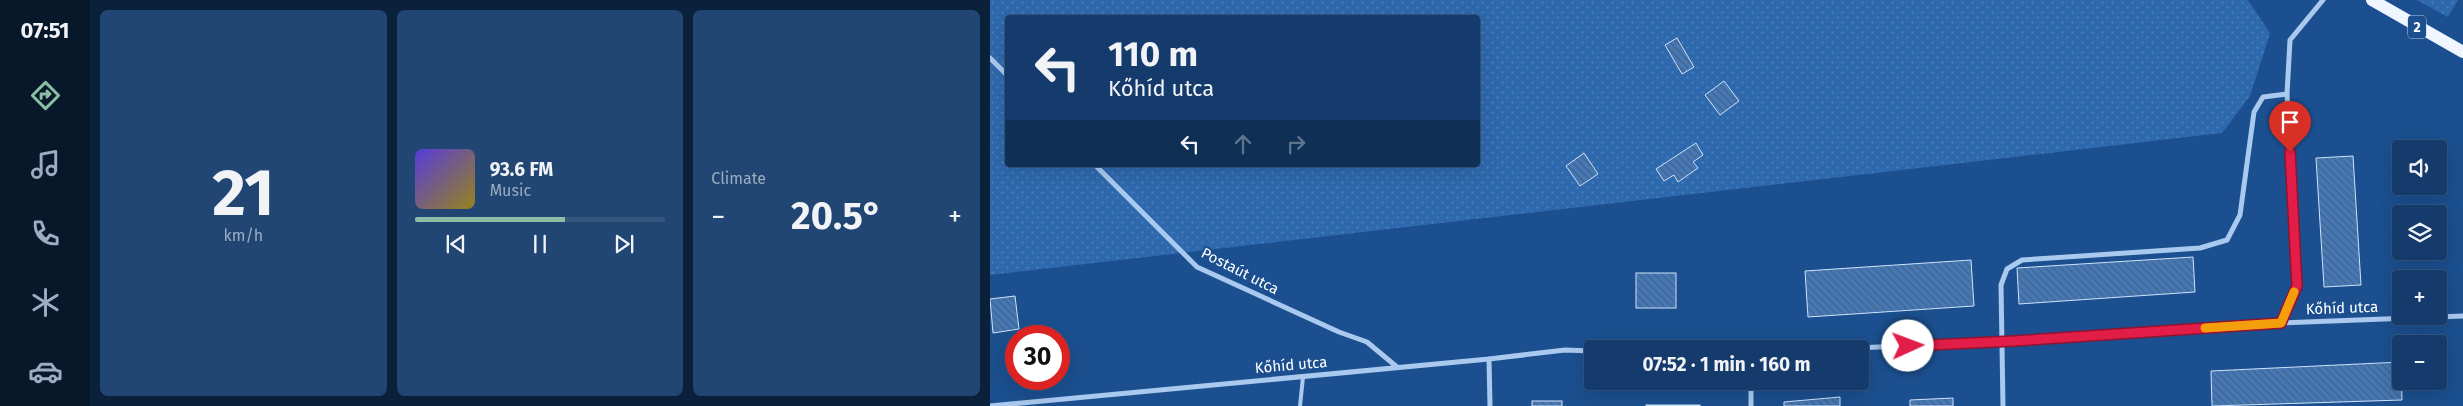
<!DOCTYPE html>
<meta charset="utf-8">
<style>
body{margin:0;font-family:"Fira Sans",sans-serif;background:#214673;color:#f1f3f6;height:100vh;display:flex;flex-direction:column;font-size:19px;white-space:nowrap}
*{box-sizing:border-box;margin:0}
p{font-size:16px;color:#9dadc1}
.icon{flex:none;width:28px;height:28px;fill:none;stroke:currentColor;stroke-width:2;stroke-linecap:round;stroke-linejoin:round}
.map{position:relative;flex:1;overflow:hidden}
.details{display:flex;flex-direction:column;gap:10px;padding:10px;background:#0b203b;width:900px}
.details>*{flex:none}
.banner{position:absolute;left:15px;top:15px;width:475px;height:152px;border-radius:5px;box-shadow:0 5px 20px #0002,0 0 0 1px #33557e;background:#143b6b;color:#f1f3f6;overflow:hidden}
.controls{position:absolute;left:1402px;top:140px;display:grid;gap:10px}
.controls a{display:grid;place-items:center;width:55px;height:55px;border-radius:5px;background:#143b6b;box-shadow:0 5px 20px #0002,0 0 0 1px #33557e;font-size:25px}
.speed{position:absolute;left:15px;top:325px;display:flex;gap:10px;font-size:25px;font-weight:700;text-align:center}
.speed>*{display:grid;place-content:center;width:65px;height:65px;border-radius:50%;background:#143b6b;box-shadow:0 5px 20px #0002,0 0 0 1px #33557e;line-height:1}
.speed .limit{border:8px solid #d22;background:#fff;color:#111}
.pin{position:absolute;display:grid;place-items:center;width:42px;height:42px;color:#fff;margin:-51px -21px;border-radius:50% 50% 50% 0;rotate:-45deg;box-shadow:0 0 5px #0007}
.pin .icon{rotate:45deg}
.me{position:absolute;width:55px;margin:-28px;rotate:88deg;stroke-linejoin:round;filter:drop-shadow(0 0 4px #0008)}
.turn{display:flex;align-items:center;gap:18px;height:105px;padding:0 20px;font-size:22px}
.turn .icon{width:65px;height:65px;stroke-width:2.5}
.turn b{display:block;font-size:35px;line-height:42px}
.lanes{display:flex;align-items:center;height:48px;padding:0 20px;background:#0003;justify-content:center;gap:25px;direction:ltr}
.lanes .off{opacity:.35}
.big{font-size:38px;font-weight:700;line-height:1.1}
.details .card{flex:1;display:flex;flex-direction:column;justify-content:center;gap:8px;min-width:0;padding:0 18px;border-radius:8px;background:#214673}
.details .dial{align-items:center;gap:0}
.dial b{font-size:65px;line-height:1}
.song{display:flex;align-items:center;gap:15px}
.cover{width:60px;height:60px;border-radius:8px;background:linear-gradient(135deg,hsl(250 70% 55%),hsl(50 70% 35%))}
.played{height:5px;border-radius:2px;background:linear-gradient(90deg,#8abfa5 60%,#33557e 60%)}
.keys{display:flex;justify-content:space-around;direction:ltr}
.heat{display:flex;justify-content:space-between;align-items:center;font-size:28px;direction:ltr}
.details .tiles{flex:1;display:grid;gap:10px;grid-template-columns:repeat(3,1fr)}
.trip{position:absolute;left:594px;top:340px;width:285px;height:50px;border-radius:5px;background:#143b6b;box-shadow:0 5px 20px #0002,0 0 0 1px #33557e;font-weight:700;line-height:50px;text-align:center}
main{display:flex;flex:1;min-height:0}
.dock{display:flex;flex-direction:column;width:90px;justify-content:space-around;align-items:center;background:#08182b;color:#9dadc1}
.dock .icon{width:35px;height:35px}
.dock .on{color:#8abfa5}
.dock b{font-size:22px;color:#f1f3f6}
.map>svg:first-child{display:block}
.green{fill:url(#green-dots);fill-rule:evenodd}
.building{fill:url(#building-back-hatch);stroke:#cfe3fa}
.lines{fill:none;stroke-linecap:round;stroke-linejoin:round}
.lane{stroke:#a9c9ee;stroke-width:4}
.street{stroke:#a9c9ee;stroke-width:5}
.primary{stroke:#f0f6ff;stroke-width:12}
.route-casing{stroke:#92132f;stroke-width:12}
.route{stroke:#e11d48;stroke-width:9}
.slow{stroke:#f59e0b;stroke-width:9}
.labels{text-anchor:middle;stroke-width:4;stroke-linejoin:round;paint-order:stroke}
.shield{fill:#1b4f8f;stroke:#bbcadd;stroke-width:1}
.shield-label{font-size:14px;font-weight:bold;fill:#fff}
.street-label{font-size:15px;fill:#fff;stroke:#1b4f8f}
</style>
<main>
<nav class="dock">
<b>07:51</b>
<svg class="icon on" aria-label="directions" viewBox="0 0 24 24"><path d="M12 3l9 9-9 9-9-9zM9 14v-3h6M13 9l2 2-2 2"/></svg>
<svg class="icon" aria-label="music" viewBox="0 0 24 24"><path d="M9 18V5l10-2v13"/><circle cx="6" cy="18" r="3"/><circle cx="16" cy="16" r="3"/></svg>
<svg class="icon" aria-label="phone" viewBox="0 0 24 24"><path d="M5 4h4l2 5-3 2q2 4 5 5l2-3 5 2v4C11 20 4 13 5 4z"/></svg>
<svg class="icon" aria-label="climate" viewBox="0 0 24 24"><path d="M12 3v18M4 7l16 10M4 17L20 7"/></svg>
<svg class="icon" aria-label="car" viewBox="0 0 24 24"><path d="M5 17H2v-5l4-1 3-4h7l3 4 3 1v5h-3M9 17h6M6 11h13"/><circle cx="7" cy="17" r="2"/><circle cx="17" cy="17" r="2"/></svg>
</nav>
<section class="details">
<div class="tiles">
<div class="card dial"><b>21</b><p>km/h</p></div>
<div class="card">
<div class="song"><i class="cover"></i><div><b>93.6 FM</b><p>Music</p></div></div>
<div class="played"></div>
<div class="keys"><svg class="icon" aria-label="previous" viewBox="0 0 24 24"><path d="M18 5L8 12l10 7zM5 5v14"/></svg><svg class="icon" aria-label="pause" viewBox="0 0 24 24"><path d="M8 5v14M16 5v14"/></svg><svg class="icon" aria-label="next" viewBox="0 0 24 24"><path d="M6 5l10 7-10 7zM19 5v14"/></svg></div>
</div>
<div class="card"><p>Climate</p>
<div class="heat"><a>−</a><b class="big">20.5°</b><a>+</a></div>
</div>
</div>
</section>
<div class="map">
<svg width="1473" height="406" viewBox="0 0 1473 406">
<defs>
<pattern id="green-dots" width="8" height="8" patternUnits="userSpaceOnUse" patternTransform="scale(1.25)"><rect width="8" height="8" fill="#2e69ad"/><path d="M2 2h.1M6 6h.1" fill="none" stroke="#4d80b9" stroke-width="1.8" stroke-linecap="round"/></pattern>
<pattern id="building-back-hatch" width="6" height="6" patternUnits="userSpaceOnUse" patternTransform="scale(1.25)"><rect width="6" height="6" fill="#4478b7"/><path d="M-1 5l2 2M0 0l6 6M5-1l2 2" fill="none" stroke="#486282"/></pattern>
</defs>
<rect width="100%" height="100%" fill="#1b4f8f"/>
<g class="green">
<path d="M0,0H1258L1280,33L1260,96L1232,133L0,275ZM18,18H488V165H18Z"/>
<polygon points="1427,0 1468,0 1458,17"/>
</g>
<g class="building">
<polygon points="687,38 704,67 692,74 675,45"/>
<polygon points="734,81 749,101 730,115 715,95"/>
<polygon points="706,143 713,155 703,162 708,168 688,182 684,175 674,181 666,169"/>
<polygon points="594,153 608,174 590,186 576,166"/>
<polygon points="1363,156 1371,285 1334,287 1326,158"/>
<polygon points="1203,257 1205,292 1029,304 1027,268"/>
<polygon points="981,260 984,306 818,317 815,271"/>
<rect x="646" y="273" width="40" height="35"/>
<polygon points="25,296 29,329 3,333 0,299"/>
<polygon points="1411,362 1412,400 1222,406 1221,371"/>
<polygon points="850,397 850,406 794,406 794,402"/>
<polygon points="963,398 963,406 920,406 920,400"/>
<rect x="542" y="401" width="30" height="5"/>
<rect x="656" y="405" width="54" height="1"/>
</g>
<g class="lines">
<polyline class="lane" points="310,406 313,377"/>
<g class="street">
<polyline points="0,58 18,76"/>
<polyline points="105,165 207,267 349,332 377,342 407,367"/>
<polyline points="1291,323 1307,287 1297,94 1300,40 1333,0"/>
<polyline points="843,349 1024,341 1291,323 1473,316"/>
<polyline points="499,359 500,406"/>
<polyline points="761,381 761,406"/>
<polyline points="0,406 499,359 575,350 602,351"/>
<polyline points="1013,406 1011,285 1017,269 1032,260 1210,248 1237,240 1250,215 1264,112 1273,97 1297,94"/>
</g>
<polyline class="primary" points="1382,0 1473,52"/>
</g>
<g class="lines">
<defs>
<polyline id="route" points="918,346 1024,341 1291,323 1307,286 1300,152"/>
</defs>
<use href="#route" class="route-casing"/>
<use href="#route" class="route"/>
<polyline class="slow" points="1215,328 1291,323 1304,292"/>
</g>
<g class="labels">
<rect class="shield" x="1418" y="15.5" width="18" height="23" rx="4"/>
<g class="shield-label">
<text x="1427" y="32">2</text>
</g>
<g class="street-label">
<text transform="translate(250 271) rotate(27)" y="5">Postaút utca</text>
<text transform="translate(1352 308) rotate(-2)" y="5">Kőhíd utca</text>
<text transform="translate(301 365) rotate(-5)" y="5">Kőhíd utca</text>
</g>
</g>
</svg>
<div class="controls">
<a><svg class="icon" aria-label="sound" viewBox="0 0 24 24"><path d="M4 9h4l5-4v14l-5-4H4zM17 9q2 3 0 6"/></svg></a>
<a><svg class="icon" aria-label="layers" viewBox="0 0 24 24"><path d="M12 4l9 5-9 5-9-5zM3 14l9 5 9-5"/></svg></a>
<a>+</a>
<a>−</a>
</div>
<div class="speed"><div class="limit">30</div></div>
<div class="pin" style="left:1300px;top:152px;background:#d93025"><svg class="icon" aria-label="arrive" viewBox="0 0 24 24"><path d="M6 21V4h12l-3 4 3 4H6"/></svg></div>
<svg class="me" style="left:918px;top:346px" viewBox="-20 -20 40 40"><circle r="19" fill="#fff"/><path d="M0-13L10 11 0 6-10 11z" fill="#e11d48"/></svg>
<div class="trip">07:52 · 1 min · 160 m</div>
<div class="banner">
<div class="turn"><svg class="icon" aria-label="left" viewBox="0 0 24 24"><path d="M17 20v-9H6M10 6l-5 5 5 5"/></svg><div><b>110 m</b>Kőhíd utca</div></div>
<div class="lanes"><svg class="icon" aria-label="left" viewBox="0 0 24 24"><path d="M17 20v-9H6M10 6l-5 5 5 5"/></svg><svg class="icon off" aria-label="ahead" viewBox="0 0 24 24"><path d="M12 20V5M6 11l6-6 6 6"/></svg><svg class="icon off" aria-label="right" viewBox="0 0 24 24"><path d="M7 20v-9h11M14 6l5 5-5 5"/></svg></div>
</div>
</div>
</main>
